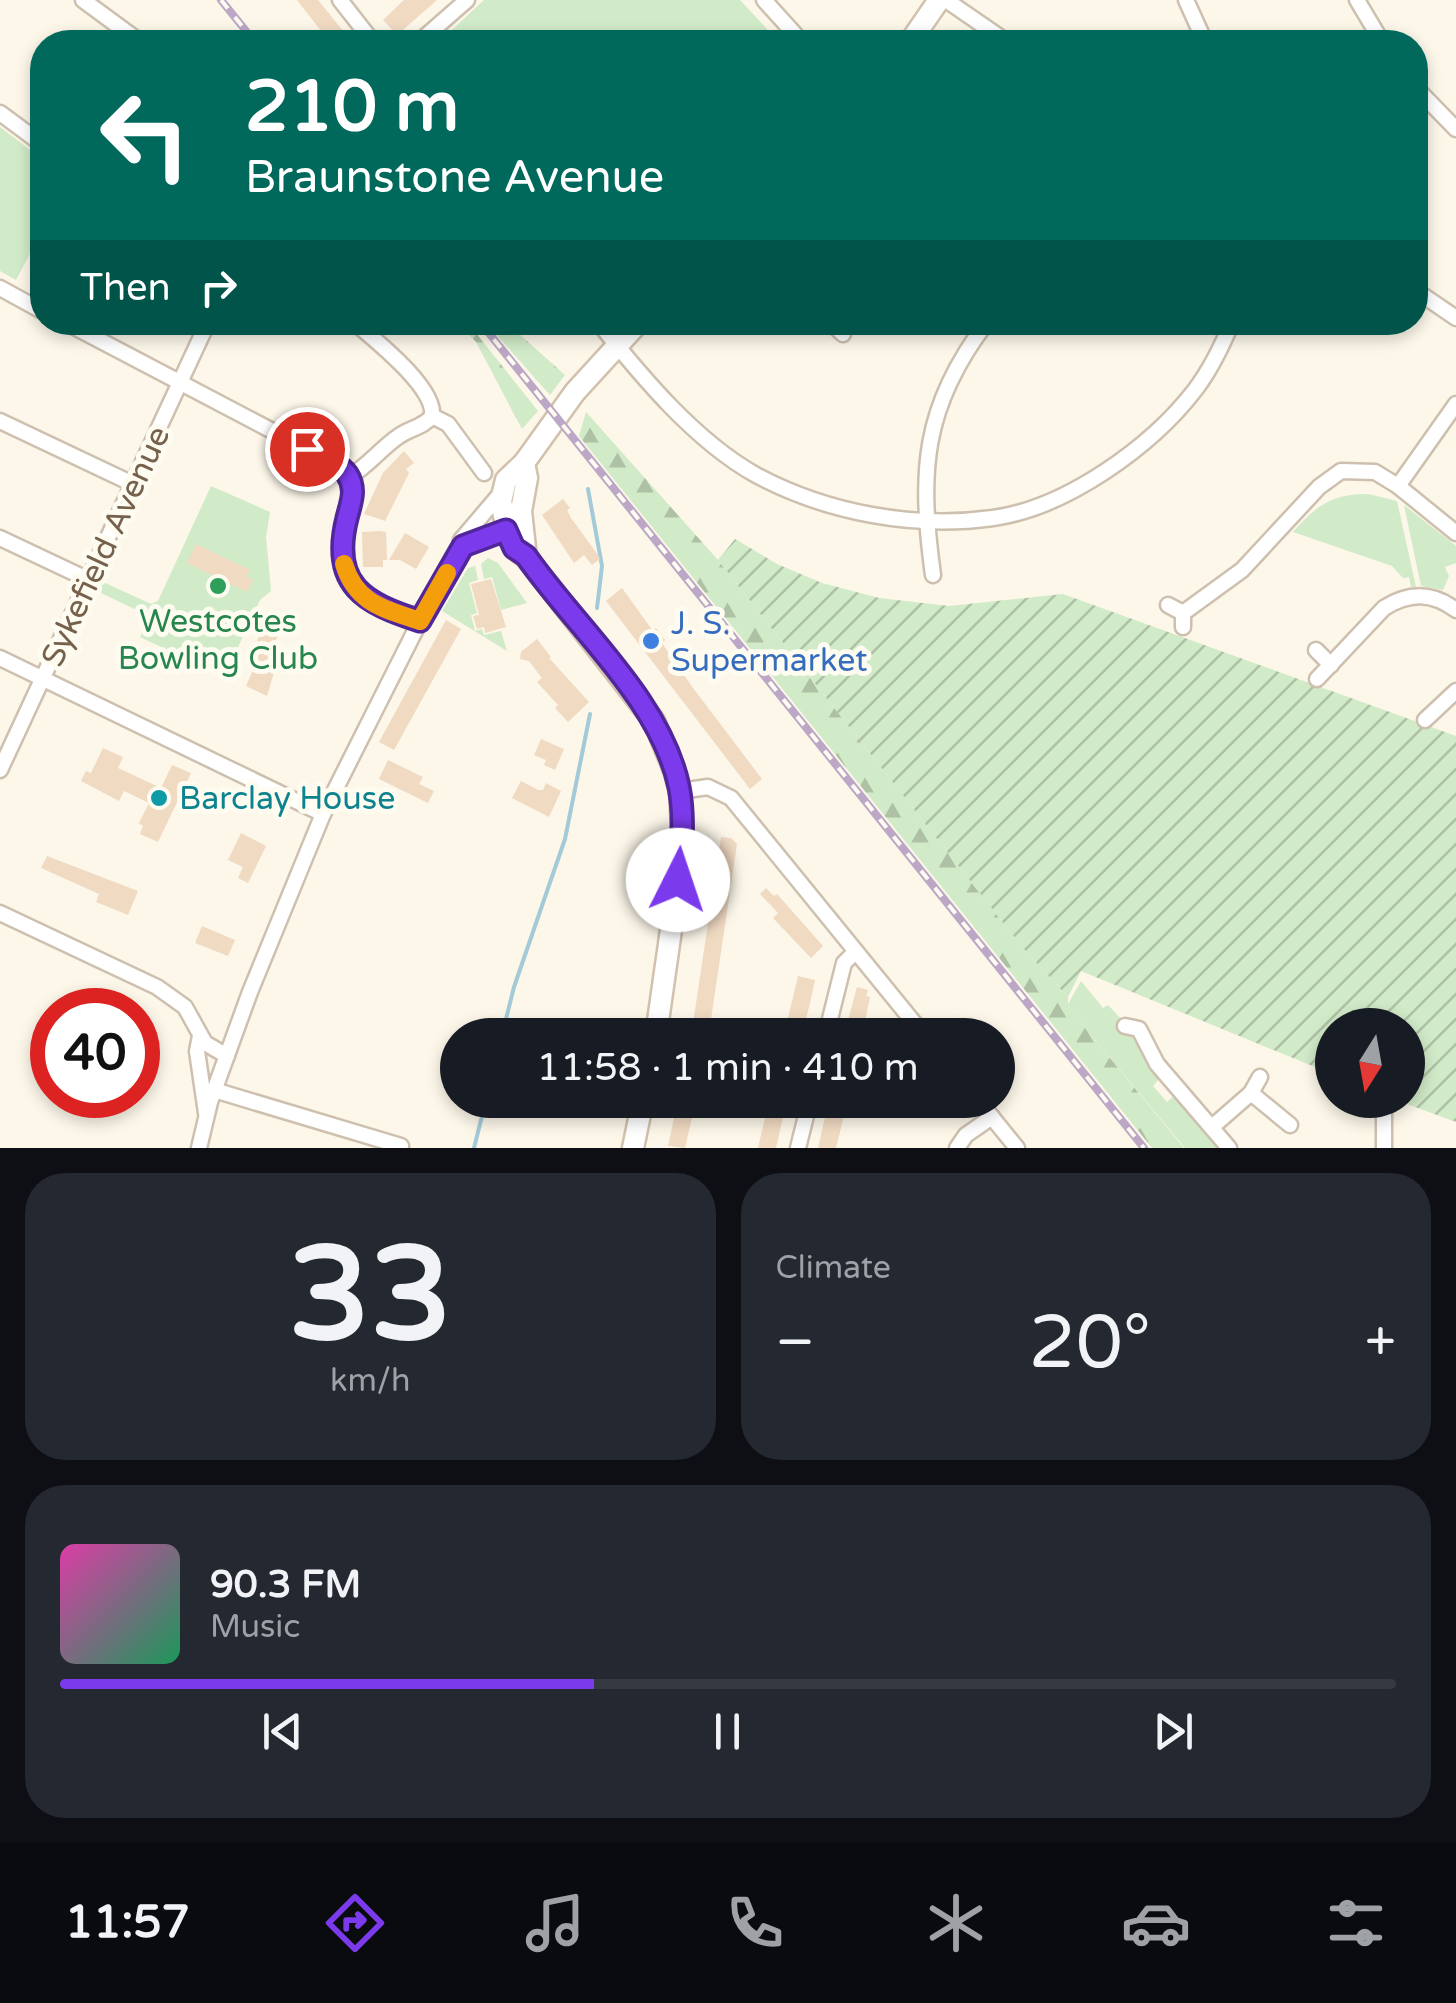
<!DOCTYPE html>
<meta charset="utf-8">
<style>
body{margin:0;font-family:"Varela Round",sans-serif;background:#242831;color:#f1f3f6;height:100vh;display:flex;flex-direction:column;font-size:38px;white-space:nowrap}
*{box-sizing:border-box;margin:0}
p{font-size:32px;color:#9ea1a6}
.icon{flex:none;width:55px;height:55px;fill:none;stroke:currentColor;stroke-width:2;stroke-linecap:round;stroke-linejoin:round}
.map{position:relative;height:1148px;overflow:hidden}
.side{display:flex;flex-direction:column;gap:25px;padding:25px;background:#0d0f14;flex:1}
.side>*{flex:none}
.guide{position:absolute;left:30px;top:30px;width:1398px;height:305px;border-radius:40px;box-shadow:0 5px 15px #0003;background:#00695c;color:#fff;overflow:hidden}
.needle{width:65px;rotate:191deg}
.buttons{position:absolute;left:1315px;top:1008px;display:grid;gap:20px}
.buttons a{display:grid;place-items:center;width:110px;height:110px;border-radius:50%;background:#171b24;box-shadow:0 5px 15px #0003;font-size:50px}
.speed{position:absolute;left:30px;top:988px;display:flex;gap:20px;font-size:50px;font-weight:700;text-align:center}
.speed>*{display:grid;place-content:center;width:130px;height:130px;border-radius:50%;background:#171b24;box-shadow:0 5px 15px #0003;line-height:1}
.speed .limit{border:15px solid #d22;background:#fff;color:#111}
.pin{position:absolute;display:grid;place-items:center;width:85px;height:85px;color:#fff;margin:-42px;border:5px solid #fff;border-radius:50%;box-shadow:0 2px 10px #0007}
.me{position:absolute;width:110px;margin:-55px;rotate:4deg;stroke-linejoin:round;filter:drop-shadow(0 0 8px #0008)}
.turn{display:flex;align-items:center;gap:35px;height:210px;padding:0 50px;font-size:45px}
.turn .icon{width:130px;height:130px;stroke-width:2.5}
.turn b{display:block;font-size:70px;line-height:85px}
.then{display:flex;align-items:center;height:95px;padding:0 50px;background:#0003;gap:20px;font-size:38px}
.big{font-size:75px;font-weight:600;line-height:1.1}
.side .widget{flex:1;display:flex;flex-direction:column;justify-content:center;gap:15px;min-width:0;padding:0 35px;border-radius:40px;background:#242831}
.side .dial{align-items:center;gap:0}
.dial b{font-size:130px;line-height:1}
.song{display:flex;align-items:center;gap:30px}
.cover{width:120px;height:120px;border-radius:15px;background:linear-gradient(135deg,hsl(320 70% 55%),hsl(150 70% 35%))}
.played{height:10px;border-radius:5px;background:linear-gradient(90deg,#7c3aed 40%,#363941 40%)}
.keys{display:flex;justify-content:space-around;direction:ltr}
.heat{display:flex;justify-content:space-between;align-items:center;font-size:55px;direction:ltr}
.side .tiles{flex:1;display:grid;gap:25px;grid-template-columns:1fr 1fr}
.widget:last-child{grid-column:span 2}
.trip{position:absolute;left:440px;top:1018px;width:575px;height:100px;border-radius:50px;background:#171b24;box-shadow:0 5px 15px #0003;font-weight:600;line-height:100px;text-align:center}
.tabs{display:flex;height:160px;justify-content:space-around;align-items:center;background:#090b0e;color:#9ea1a6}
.tabs .icon{width:70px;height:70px}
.tabs .on{color:#7c3aed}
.tabs b{font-size:45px;color:#f1f3f6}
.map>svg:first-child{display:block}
.green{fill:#d1eac8}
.forest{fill:url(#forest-firs)}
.garden{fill:url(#garden-furrows)}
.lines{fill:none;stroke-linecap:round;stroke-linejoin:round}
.stream{stroke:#a4c9d7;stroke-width:4}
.building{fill:#f0dac2}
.street-casing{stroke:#cec0af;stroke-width:19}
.secondary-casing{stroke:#d1c1ad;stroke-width:25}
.street{stroke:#fff;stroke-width:14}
.secondary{stroke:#fff;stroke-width:20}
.rail-casing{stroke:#bca7c6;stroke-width:8}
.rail{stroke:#fefbf0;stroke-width:4;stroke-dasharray:11;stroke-linecap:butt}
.route-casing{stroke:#51269a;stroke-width:25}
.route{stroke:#7c3aed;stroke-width:18}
.slow{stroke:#f59e0b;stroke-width:18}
.leisure-dot{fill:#2e9e5b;stroke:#fefbf0;stroke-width:4}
.shop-dot{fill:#3f7fe0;stroke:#fefbf0;stroke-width:4}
.culture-dot{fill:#0f9aa8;stroke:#fefbf0;stroke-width:4}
.labels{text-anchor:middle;stroke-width:10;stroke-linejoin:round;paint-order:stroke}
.street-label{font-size:32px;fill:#76614d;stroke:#fefbf0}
.leisure-label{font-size:32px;fill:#27864d;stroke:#fefbf0}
.shop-label{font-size:32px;fill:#366cbe;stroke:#fefbf0;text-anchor:start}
.culture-label{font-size:32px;fill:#0d838f;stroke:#fefbf0;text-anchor:start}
</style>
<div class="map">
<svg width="1456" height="1148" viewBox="0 0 1456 1148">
<defs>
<pattern id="forest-firs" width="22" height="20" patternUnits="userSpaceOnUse" patternTransform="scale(2.5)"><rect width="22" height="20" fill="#d1eac8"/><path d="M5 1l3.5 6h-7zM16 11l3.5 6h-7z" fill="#aec1a5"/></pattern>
<pattern id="garden-furrows" width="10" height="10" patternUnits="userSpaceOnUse" patternTransform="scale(2.5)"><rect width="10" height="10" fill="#d1eac8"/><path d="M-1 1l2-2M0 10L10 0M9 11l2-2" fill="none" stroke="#aec1a5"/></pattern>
</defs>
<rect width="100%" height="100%" fill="#fcf7e9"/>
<g class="green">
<polygon points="484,0 740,0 779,42 439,42"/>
<polygon points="0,127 42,159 42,231 16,280 0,271"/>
<polygon points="211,486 270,512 266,537 271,591 260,600 224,677 140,637 149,616 97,591 101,581 151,604 158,601"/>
<path d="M1368,494L1397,501L1416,587H1411L1409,577L1403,578L1392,566L1293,532C1317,505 1332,494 1368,494Z"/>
<polygon points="1404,505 1456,546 1456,563 1445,567 1449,576 1443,590 1421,586"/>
<polygon points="488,558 498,563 527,603 501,610 492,577 484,579 481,564"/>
<polygon points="475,566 478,580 469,583 477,613 471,615 475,631 482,629 484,635 501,631 507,651 442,611 468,568"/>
<polygon points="1081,981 1103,1008 1108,1005 1122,1020 1118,1025 1122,1032 1134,1037 1142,1054 1161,1077 1153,1086 1167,1102 1175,1095 1220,1148 1185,1148 1067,1006"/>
</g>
<g class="forest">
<polygon points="457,323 468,323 538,411 522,429 476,342"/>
<polygon points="486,323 507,323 565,375 550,395"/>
<polygon points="586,412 718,560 1023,948 1068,997 1068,1007 1184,1148 1152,1148 579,436"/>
</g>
<polygon class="garden" points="735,539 777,564 822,583 879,598 949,606 1063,594 1456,736 1456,1122 1396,1100 1408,1100 1408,1025 1332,1025 1332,1074 1081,971 1068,997 1023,948 718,560"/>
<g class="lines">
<g class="stream">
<polyline points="588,489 602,566 597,608"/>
<polyline points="502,1035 514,987 565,839 590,714"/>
<polyline points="474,1148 486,1100"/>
</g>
</g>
<g class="building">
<polygon points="297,0 318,0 352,42 326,42 329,41"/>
<polygon points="404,0 437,0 397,35 383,20"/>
<polygon points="404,451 414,463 406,469 409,473 385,521 364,514 383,473"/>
<polygon points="563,499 570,508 567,510 571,518 598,555 600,559 592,565 584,555 574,563 542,515"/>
<polygon points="380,531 386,532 387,560 383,560 383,567 363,567 362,532"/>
<polygon points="405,533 429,547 416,569 400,560 389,560"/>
<polygon points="196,544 250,570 246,576 253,580 247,592 187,563"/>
<polygon points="491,579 506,627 485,633 484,627 477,629 473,616 479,615 471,584"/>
<polygon points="622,588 653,631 656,628 665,640 662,643 693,688 762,779 750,789 606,601"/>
<polygon points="264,614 284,623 273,646 281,649 267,696 246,686 255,665 248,661 260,634 250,629 255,619 261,622"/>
<polygon points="446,620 461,629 394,750 379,742"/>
<polygon points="537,639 551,657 549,658 589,702 568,722 555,708 558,705 537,682 542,678 529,661 520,659 521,652"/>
<polygon points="541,739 564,749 555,770 544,765 546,760 534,755"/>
<polygon points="103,748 123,757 118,768 161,788 172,765 191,773 158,842 140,834 143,826 139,823 149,803 124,791 119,801 81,781 86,771 91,773"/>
<polygon points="388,760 423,777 419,784 434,791 428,803 379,779"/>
<polygon points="521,781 538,790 543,790 546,783 561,791 549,817 512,798"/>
<polygon points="241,833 266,846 248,883 238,878 243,867 228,860"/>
<polygon points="721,837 731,838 737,844 709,1033 692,1030"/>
<polygon points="47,856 138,891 128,915 96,902 99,894 41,868"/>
<polygon points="766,888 774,896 777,894 823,946 811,958 773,918 778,913 760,894"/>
<polygon points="202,926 235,940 228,956 195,943"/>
<polygon points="798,976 815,980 810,1003 802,1035 784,1035"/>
<polygon points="857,987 868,990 866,996 870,997 862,1035 844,1035"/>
<polygon points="678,1100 696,1100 685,1148 668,1146"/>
<polygon points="769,1100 787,1100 776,1148 758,1148"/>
<polygon points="829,1100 848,1100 836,1148 818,1148"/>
</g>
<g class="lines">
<defs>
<g id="street">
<polyline points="83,0 140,42"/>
<polyline points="340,0 373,42"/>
<polyline points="764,0 802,42"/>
<polyline points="946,0 1007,42"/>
<polyline points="1186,0 1205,42"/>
<polyline points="1357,0 1382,42"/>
<polyline points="419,42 467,0"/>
<polyline points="1415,87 1456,129"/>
<polyline points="0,113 42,144"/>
<polyline points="0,288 42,311"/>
<polyline points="1415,290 1456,318"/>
<path d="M65,322L339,466L352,486C354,502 347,517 344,532C333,591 374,606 420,621"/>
<path d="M354,322C375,340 436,388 432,416L448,424L484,473"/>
<path d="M598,322C641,376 695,441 756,475C827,513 914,529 993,518C1066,508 1151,447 1195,390C1211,369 1222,346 1232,322"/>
<polyline points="830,322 843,334"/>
<polyline points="0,421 133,484"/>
<path d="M349,477C368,466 380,449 399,436C410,428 424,427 432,416"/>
<polyline points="1398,486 1456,404"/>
<polyline points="0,538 89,580"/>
<polyline points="463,547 506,530 511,525"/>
<path d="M933,575C919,473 922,407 987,322"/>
<polyline points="1168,605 1183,613 1183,627"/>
<polyline points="1183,613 1242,570 1319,487 1341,471 1375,472 1398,486 1456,533"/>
<polyline points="1316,650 1331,665"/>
<polyline points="0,658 323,814"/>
<path d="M1317,679L1384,608C1409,592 1432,592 1456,610"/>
<polyline points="1425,720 1456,691"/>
<polyline points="0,770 208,322"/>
<polyline points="680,791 708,787 731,798 924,1035"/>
<polyline points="0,913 157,987 185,1007 205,1043 227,1056"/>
<polyline points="1125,1026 1139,1029 1157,1064 1229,1148"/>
<polyline points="826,1035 844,963 855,952"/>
<polyline points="200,1036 197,1051 206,1113"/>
<polyline points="214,1090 401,1146"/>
<polyline points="1251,1093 1260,1077"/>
<polyline points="978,1100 1017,1148"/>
<polyline points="1384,1104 1384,1148"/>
<polyline points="1212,1127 1251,1093 1290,1125"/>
<polyline points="199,1148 210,1102 250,992 323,814 429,603 463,547 461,540 501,493"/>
<polyline points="798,1148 810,1100"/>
<polyline points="957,1148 966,1135 992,1117"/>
</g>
<g id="secondary">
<polyline points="910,42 939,0"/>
<polyline points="639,322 575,392 524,463 506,480 501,501 508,536 514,548 526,557 654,721 674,770 680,791 683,846 656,1035"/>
<polyline points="524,463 527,478 521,511 526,557"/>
<polyline points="633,1148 643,1100"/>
</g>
</defs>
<use href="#street" class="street-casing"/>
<use href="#secondary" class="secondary-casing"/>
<use href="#street" class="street"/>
<use href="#secondary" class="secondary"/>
<defs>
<g id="rail">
<polyline points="221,0 255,42"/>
<polyline points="480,322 1144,1148"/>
</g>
</defs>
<use href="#rail" class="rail-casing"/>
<use href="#rail" class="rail"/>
</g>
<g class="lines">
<defs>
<path id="route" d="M307,449C320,456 338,462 347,474C357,489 351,502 347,518C330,585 364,603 420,621L463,546L506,530L514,548L526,556C576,628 661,700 679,787C685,817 682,850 678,880"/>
</defs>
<use href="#route" class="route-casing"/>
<use href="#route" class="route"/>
<path class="slow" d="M344,564C356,604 385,609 420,621L447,573"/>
</g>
<circle class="leisure-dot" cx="218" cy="586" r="10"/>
<circle class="shop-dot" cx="651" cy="641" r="10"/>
<circle class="culture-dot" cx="159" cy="798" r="10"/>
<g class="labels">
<g class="street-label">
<text transform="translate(105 546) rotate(-65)" y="11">Sykefield Avenue</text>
</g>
<g class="leisure-label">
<text x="218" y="632">Westcotes<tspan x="218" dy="37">Bowling Club</tspan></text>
</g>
<g class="shop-label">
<text x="671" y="634">J. S.<tspan x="671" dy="37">Supermarket</tspan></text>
</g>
<g class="culture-label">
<text x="179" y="809">Barclay House</text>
</g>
</g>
</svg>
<div class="buttons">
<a><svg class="needle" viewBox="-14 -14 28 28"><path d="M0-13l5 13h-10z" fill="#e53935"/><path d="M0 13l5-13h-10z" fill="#9ea1a6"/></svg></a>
</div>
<div class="speed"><div class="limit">40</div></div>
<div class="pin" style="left:307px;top:449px;background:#d93025"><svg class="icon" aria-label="arrive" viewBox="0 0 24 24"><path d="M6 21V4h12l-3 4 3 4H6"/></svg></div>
<svg class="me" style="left:678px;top:880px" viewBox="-20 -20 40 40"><circle r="19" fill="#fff"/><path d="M0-13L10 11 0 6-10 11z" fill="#7c3aed"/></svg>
<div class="trip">11:58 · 1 min · 410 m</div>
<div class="guide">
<div class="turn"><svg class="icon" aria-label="left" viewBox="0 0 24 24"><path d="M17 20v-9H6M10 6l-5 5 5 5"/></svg><div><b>210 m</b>Braunstone Avenue</div></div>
<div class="then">Then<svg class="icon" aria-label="right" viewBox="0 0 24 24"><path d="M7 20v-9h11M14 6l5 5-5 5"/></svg></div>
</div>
</div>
<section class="side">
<div class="tiles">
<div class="widget dial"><b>33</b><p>km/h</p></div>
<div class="widget"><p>Climate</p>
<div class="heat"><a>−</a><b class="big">20°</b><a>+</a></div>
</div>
<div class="widget">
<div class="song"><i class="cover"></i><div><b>90.3 FM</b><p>Music</p></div></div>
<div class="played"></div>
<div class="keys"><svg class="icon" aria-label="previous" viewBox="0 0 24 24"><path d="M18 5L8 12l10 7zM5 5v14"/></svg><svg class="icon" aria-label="pause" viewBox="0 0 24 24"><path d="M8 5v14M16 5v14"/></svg><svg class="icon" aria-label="next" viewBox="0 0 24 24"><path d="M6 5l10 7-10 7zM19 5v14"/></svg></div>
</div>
</div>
</section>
<nav class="tabs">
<b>11:57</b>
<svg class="icon on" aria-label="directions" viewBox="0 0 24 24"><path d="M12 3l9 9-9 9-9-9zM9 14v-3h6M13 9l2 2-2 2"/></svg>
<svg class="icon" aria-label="music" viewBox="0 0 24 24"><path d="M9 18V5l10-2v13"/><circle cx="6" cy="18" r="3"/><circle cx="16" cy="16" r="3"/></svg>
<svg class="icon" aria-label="phone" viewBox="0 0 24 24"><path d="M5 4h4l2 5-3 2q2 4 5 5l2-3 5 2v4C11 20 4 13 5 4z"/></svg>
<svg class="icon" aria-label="climate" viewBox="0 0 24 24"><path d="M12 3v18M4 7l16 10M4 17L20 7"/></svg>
<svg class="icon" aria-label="car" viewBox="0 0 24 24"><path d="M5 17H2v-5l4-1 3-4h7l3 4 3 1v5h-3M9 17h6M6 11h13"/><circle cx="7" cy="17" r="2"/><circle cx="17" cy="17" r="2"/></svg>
<svg class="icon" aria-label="filters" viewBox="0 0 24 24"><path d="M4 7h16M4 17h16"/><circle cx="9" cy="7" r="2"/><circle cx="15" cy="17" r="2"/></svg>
</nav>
